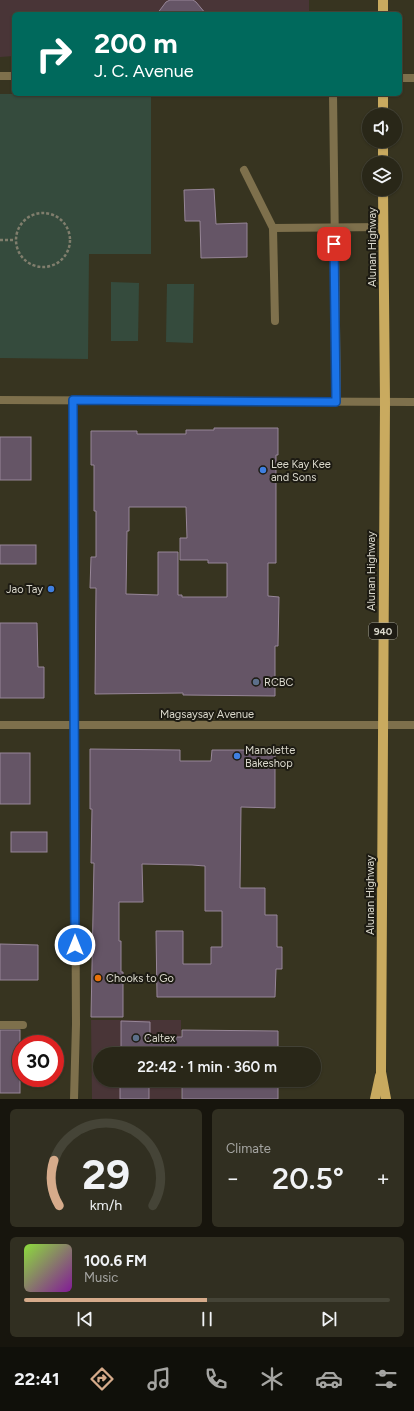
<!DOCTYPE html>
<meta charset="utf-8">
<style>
body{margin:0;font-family:Figtree,sans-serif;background:#312f21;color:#f1f3f6;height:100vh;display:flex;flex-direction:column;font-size:15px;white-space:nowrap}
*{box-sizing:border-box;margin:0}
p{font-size:13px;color:#a5a5a2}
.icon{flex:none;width:22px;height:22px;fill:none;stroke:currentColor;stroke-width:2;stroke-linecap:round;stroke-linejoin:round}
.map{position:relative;height:1099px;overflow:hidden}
.details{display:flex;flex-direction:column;gap:10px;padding:10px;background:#17150d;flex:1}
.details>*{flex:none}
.hud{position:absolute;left:12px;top:12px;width:390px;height:84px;border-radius:6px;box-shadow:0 1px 3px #0004,0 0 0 1px #454437;background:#00695c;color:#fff;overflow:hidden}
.fabs{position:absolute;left:362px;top:108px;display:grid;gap:8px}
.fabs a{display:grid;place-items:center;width:40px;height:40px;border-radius:50%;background:#292718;box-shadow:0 1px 3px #0004,0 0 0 1px #454437;font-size:20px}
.speed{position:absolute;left:12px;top:1035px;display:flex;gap:8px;font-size:20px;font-weight:700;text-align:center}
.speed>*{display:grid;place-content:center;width:52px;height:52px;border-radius:50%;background:#292718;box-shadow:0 1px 3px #0004,0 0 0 1px #454437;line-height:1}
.speed .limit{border:6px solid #d22;background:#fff;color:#111}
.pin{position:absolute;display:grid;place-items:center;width:34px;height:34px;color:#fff;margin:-17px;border-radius:8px;box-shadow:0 2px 6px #0006}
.me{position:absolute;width:44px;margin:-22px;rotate:0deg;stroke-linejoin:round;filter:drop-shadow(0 0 3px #0008)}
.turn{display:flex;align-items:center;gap:14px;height:84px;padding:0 16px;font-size:18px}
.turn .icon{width:52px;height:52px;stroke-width:2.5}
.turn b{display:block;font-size:28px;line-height:34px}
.big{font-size:30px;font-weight:600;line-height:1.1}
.details .tile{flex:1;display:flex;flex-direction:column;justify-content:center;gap:6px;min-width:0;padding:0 14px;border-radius:6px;background:#312f21}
.details .dial{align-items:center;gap:0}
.dial svg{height:104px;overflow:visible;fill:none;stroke:#454437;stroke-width:7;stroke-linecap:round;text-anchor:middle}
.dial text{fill:#f1f3f6;stroke:none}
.song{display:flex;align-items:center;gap:12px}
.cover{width:48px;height:48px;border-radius:6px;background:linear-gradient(135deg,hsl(90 70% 55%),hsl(290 70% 35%))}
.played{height:4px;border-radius:2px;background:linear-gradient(90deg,#d6ab8b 50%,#454437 50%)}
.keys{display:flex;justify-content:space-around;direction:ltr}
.heat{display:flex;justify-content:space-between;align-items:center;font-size:22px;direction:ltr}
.details .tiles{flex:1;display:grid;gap:10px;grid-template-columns:1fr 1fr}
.tile:last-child{grid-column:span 2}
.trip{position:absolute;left:93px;top:1047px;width:228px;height:40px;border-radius:20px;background:#292718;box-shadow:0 1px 3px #0004,0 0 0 1px #454437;font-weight:600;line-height:40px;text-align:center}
.menu{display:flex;height:64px;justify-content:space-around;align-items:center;background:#10100a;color:#a5a5a2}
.menu .icon{width:28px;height:28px}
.menu .active{color:#d6ab8b}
.menu b{font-size:18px;color:#f1f3f6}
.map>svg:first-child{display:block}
.commercial{fill:#493537}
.green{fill:#354b3d}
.building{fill:#655566;stroke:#978698;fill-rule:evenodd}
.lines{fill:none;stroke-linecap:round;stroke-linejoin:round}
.path{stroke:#807e6d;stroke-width:2.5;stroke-dasharray:3 2;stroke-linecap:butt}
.service{stroke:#7e704c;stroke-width:8}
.minor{stroke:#7e704c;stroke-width:8}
.primary{stroke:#c9aa5f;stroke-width:10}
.route-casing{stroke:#114b97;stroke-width:10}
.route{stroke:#1a73e8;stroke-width:7}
.shop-dot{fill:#3f7fe0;stroke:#1d1b13;stroke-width:1.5}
.service-dot{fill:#5c6f8a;stroke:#1d1b13;stroke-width:1.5}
.food-dot{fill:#e8710a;stroke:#1d1b13;stroke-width:1.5}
.labels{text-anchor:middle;stroke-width:4;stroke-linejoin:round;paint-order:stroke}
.shield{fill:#1d1b13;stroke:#a19f94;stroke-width:1}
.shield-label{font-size:10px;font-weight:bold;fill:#dad8cc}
.street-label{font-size:11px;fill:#dad8cc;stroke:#1d1b13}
.poi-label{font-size:11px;fill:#dad8cc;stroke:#1d1b13;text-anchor:start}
</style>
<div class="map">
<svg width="414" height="1099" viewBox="0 0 414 1099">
<rect width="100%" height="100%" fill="#373420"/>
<g class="commercial">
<polygon points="0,0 309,0 309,14 14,14 14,56 0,57"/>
<polygon points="91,1020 181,1020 181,1054 100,1054 100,1080 181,1080 181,1099 92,1099"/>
</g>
<g class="green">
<polygon points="0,94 151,94 151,254 89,254 88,359 0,358"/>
<polygon points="111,282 139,283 138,341 111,341"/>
<polygon points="167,284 194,284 193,343 166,342"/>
</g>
<g class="building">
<polygon points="170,0 193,0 196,2 206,14 157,14 166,2"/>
<polygon points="214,189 216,224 247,223 247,257 201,258 200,221 185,221 184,190"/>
<path d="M214,428H278V455H276V563H268V596L279,597L278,646H275V696L183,695V693L95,694L96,588H90L91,557H96V511H94V465H91V431H137V434H186V430H214ZM129,507H186L187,538H180V560H208V563H227V597H182V595H178V552H158V595L126,594L127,531H129Z"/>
<rect x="0" y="437" width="31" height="43"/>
<rect x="0" y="545" width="36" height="19"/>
<polygon points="0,623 37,623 38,667 44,667 44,698 0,698"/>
<polygon points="90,749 180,750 180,761 211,761 212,750 275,750 275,808 241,807 240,888 265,888 265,915 277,915 277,947 282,947 282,969 276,969 275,997 157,997 156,931 183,931 183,964 211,964 211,947 222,947 222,911 205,911 205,866 192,865 142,864 143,902 119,902 119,941 121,941 121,972 123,972 123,1017 91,1017 94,863 91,863 92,809 90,809"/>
<rect x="0" y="753" width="30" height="51"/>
<rect x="11" y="832" width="36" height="20"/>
<polygon points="0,944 38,945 38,980 0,980"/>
<polygon points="121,1021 150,1022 150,1037 182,1037 182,1030 278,1031 278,1054 121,1054"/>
<rect x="0" y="1030" width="20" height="63"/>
<rect x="120" y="1080" width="29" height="19"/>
<rect x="182" y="1080" width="96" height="19"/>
</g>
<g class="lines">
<g class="path">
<circle cx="43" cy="240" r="27"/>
<polyline points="0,240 15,240"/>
</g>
<g class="service">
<polyline points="333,94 337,402"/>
<polyline points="244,170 273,228 275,321"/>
<polyline points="273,228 384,227"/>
<polyline points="0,1025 23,1025"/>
</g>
<g class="minor">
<polyline points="0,76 14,76"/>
<polyline points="400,78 414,78"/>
<polyline points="0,400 414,402"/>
<polyline points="73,400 76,1024 74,1099"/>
<polyline points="0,725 414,725"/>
</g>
<g class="primary">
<polyline points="383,0 383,14"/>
<polyline points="383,94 383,115"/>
<polyline points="383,141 383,163"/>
<polyline points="383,189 385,402 381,1072 386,1099"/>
<polyline points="375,1099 380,1076"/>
</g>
</g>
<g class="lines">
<defs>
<polyline id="route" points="75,945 73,400 336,402 334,244"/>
</defs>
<use href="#route" class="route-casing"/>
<use href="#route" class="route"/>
</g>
<g class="shop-dot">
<circle cx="263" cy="470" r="4"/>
<circle cx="51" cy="589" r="4"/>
<circle cx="237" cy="756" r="4"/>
</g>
<g class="service-dot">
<circle cx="256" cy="682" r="4"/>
<circle cx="136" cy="1038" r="4"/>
</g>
<circle class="food-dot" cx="98" cy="978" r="4"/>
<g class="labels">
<rect class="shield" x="369" y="623" width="28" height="16" rx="3"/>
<g class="shield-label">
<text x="383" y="635">940</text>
</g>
<g class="street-label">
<text transform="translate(372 247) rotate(-90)" y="4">Alunan Highway</text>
<text transform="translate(371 571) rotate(-90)" y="4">Alunan Highway</text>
<text x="207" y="718">Magsaysay Avenue</text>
<text transform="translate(370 895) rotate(-90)" y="4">Alunan Highway</text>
</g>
<g class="poi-label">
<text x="271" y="468">Lee Kay Kee<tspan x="271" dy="13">and Sons</tspan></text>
<text x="43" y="593" text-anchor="end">Jao Tay</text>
<text x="264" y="686">RCBC</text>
<text x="245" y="754">Manolette<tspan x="245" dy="13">Bakeshop</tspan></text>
<text x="106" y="982">Chooks to Go</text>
<text x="144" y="1042">Caltex</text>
</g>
</g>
</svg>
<div class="fabs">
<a><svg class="icon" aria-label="sound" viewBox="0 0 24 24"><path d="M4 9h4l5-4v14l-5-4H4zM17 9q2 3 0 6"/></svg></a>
<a><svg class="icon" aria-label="layers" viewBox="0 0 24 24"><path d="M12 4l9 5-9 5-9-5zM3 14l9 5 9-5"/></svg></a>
</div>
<div class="speed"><div class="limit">30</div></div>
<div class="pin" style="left:334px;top:244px;background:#d93025"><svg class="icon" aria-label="arrive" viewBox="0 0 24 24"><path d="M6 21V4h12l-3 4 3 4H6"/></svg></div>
<svg class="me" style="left:75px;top:945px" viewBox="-20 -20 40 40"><circle r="17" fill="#1a73e8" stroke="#fff" stroke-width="3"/><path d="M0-11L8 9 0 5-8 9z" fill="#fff"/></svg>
<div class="trip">22:42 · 1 min · 360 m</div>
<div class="hud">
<div class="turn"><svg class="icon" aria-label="right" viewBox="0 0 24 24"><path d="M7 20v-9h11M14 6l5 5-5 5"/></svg><div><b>200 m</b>J. C. Avenue</div></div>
</div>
</div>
<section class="details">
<div class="tiles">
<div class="tile dial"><svg viewBox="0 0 100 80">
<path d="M14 69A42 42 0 1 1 86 69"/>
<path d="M14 69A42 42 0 0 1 10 34" stroke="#d6ab8b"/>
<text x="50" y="56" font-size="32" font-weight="700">29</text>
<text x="50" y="72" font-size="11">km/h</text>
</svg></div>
<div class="tile"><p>Climate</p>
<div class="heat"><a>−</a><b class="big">20.5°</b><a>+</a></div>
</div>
<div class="tile">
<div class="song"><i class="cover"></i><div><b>100.6 FM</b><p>Music</p></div></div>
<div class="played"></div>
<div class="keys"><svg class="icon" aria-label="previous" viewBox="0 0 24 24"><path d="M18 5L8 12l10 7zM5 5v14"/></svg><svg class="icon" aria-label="pause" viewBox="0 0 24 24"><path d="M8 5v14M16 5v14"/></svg><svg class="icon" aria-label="next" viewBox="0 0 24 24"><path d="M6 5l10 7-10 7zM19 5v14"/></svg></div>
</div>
</div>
</section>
<nav class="menu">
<b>22:41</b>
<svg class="icon active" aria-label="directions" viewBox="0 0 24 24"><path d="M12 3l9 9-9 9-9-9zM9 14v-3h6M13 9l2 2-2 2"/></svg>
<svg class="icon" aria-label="music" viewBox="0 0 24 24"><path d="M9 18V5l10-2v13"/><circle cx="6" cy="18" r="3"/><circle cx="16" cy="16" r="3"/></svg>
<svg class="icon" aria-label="phone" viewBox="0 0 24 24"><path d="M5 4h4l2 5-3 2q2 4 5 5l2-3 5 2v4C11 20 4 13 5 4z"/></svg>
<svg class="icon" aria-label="climate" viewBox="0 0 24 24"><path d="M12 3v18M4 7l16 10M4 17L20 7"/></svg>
<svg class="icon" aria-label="car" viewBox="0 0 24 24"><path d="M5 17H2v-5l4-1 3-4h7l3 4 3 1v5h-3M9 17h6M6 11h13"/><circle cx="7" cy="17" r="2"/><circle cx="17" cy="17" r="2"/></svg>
<svg class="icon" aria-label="filters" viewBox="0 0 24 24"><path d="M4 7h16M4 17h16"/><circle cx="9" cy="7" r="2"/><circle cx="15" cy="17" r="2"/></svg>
</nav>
